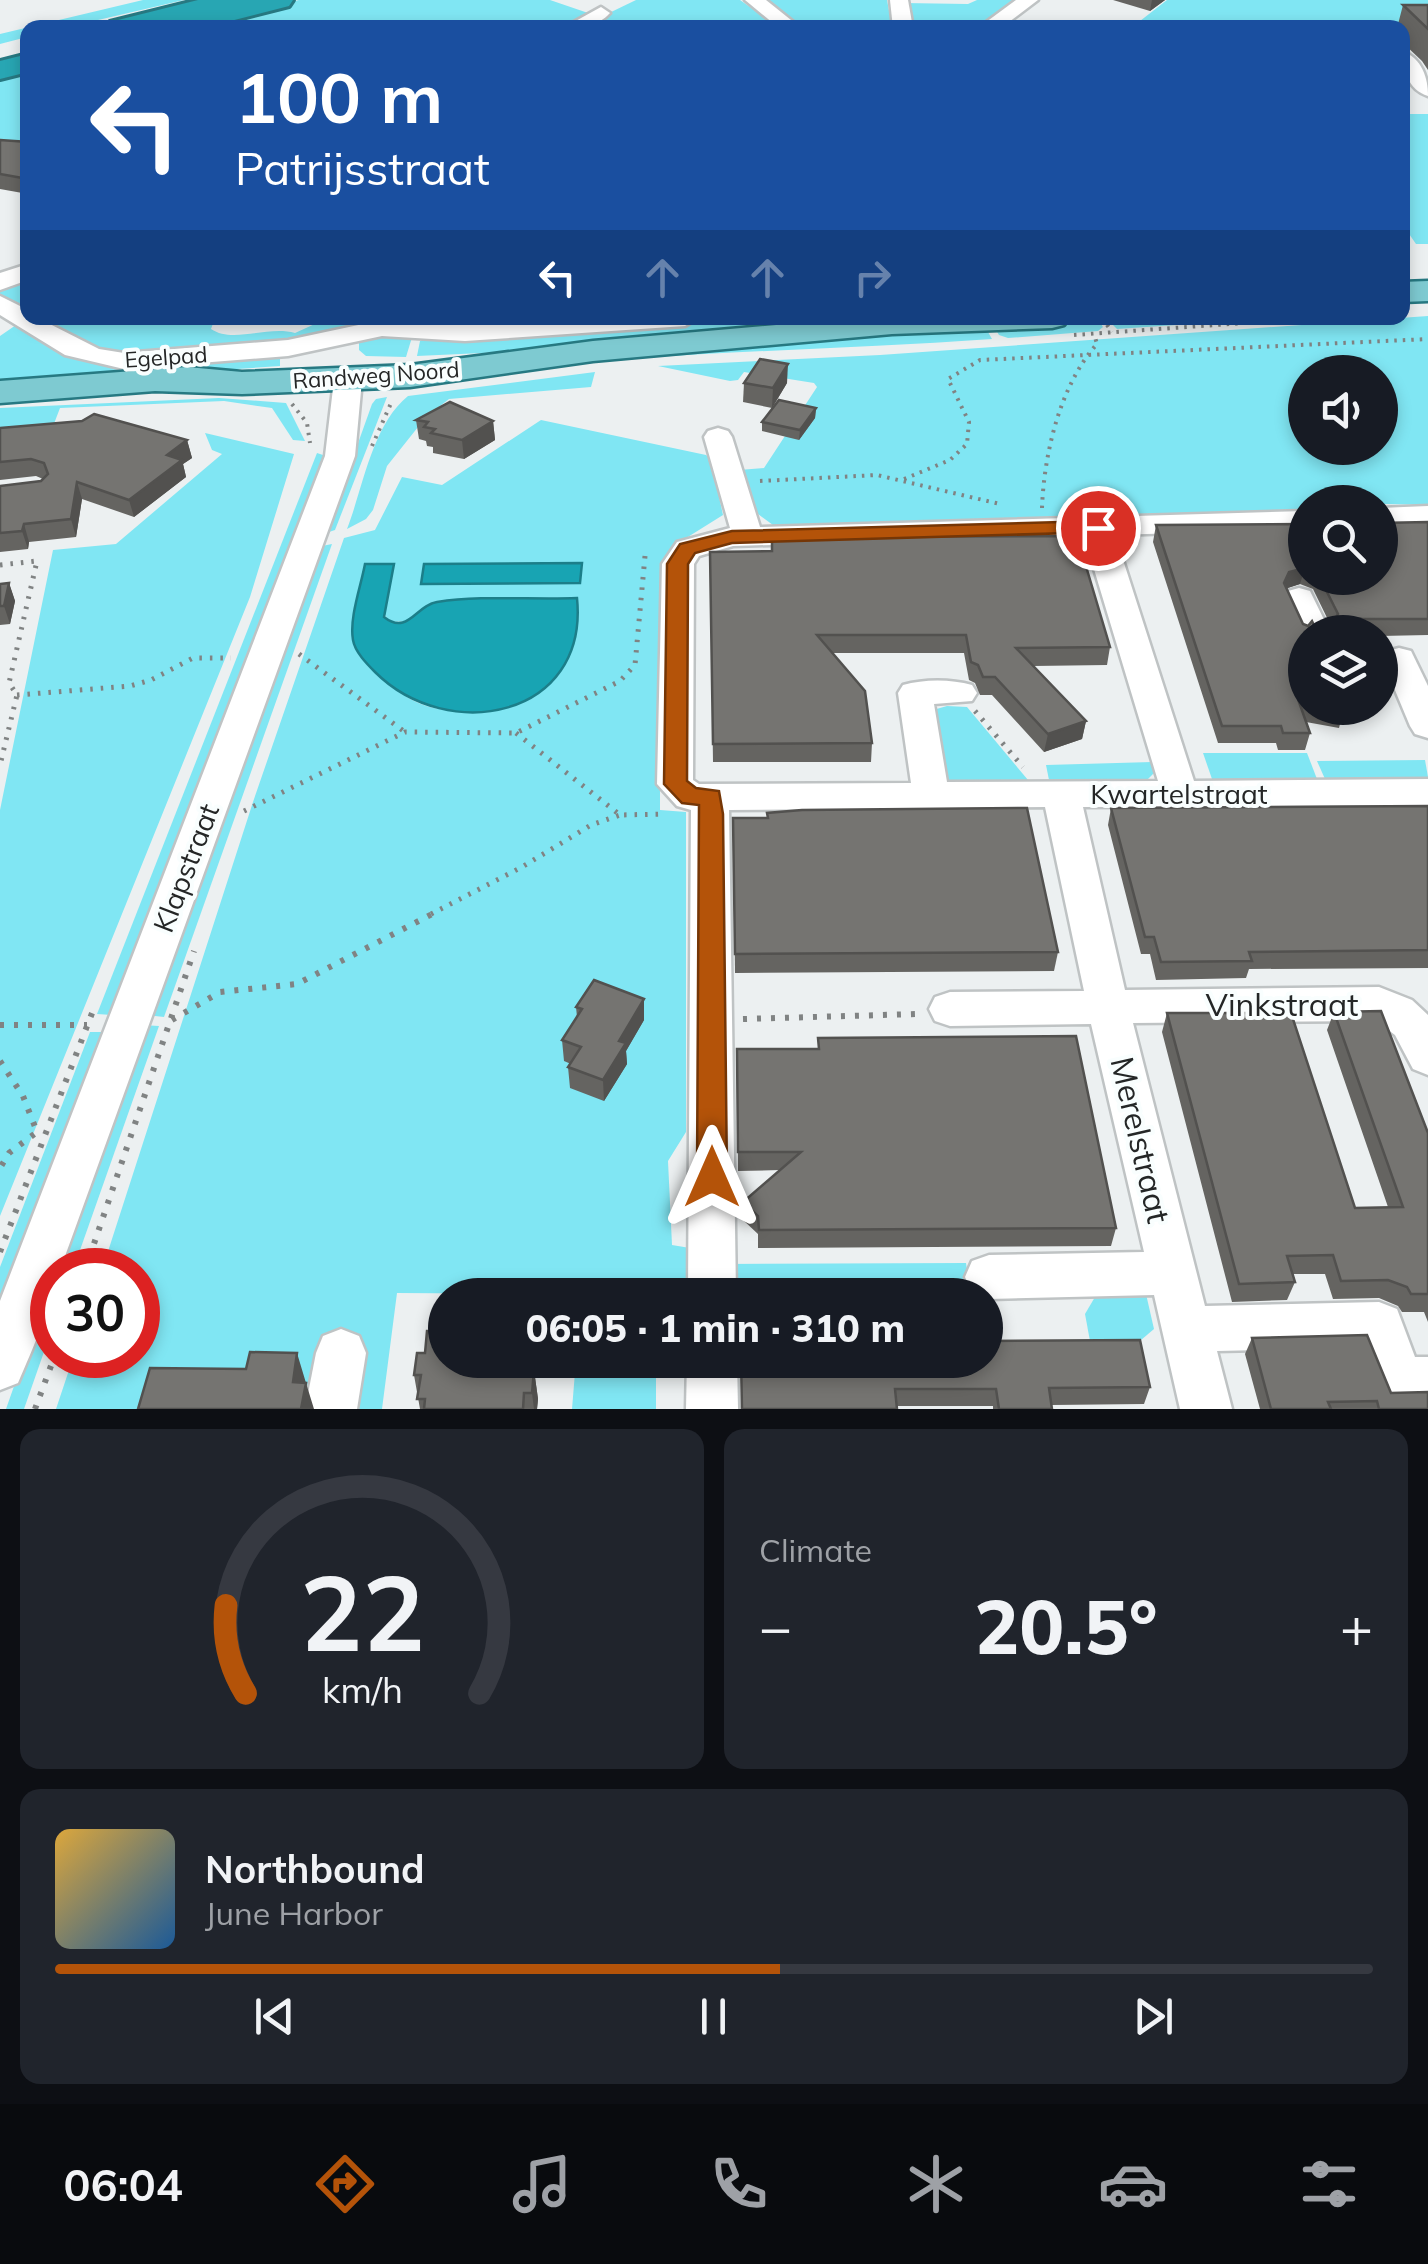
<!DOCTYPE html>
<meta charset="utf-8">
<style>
body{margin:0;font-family:Mulish,sans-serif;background:#20242c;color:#f1f3f6;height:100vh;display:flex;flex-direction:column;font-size:38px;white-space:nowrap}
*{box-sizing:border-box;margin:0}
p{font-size:32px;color:#9ea1a6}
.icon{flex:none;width:55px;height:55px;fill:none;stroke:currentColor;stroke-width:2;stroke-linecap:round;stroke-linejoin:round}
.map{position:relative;height:1409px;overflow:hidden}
.panel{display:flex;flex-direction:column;gap:20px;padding:20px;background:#0d0f14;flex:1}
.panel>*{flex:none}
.top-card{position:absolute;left:20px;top:20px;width:1390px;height:305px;border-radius:20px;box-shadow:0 5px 15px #0003;background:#1a4fa0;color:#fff;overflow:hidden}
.buttons{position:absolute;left:1288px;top:355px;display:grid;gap:20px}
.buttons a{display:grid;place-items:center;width:110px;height:110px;border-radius:50%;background:#171b24;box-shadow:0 5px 15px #0003;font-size:50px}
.speed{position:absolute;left:30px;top:1248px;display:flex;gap:20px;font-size:50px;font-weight:700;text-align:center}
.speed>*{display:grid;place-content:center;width:130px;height:130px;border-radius:50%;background:#171b24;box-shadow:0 5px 15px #0003;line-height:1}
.speed .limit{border:15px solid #d22;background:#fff;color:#111}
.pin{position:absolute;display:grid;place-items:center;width:85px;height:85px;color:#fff;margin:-42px;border:5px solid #fff;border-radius:50%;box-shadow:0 2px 10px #0007}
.me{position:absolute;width:110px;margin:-55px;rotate:0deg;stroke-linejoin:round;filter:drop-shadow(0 0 8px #0008)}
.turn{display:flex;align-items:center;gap:35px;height:210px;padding:0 50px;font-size:45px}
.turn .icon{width:130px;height:130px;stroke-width:2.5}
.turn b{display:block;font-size:70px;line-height:85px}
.lanes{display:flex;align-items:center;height:95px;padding:0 50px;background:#0003;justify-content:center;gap:50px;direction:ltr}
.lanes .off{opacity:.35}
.big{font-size:75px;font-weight:800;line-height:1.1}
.panel .widget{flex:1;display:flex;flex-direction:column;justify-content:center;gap:15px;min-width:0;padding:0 35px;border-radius:20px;background:#20242c}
.panel .dial{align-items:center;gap:0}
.dial svg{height:260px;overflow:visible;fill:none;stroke:#363941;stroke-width:7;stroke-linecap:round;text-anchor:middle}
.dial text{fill:#f1f3f6;stroke:none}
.song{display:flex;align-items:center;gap:30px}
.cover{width:120px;height:120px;border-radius:15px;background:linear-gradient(135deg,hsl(40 70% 55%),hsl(210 70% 35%))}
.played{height:10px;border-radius:5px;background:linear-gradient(90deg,#b45309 55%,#363941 55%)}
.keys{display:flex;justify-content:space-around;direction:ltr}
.heat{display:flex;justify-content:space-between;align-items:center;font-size:55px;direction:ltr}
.panel .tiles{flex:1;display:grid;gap:20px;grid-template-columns:1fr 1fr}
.widget:last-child{grid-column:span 2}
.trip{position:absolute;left:428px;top:1278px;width:575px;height:100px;border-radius:50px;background:#171b24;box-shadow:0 5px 15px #0003;font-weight:800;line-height:100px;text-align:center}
.dock{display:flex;height:160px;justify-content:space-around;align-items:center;background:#090b0e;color:#9ea1a6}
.dock .icon{width:70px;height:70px}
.dock .active{color:#b45309}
.dock b{font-size:45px;color:#f1f3f6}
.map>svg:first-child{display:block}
.green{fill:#80e6f3;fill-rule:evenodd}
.water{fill:#18a4b3;stroke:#1c7e89;stroke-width:2.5}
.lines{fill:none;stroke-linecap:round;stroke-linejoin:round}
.minor-casing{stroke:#bfc3c4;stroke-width:5}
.major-casing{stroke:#277982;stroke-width:5}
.highway-casing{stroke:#277982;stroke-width:6}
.path-far2{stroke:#808383;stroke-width:4;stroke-dasharray:2.5 6;stroke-linecap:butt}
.path-far1{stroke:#808383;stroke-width:5;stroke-dasharray:2.5 8;stroke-linecap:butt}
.path{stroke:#808383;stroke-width:6;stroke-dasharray:4 10;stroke-linecap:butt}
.minor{fill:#fff;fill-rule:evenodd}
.major{fill:#7ecad1;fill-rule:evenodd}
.highway{fill:#28a6b3;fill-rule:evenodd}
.wall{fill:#656461}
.shaded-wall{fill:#52514f}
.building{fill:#757471;stroke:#52514f;stroke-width:2.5}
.route{fill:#b45309;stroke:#753606;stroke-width:2.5}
.labels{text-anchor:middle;stroke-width:8;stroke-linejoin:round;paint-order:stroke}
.far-street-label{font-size:22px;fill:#242626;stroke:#f9fefe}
.street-label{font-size:28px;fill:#242626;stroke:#f9fefe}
.near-street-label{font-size:32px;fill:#242626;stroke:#f9fefe}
</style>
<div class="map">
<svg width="1428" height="1409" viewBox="0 0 1428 1409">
<rect width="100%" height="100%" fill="#ecf0f1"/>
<g class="green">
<polygon points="143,0 184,0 68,27 28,28 27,37 0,44 0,34"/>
<polygon points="299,0 550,0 591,14 564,28 369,28 355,24 346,28 189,28"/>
<polygon points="636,0 740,0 780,28 578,28"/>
<polygon points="762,0 887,0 892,27 801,27"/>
<polygon points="977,0 1021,0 978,28 908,27 903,3 968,4"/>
<polygon points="1167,0 1428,0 1428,25 1131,28"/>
<polygon points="27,69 27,155 0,155 0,76"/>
<polygon points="1403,114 1428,114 1428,244 1416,244 1403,225"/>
<path d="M27,278L28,318H215L211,329C233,344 268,325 295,333L328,318H502L501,328L138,355L76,348L0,300V290Z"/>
<path d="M1428,316V505L1305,502V509L1222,513L1216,517L773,525L758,514L739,470L764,468L817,387L814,383L744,372L738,380L730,381L658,366L880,355ZM1305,372H1380V448H1305Z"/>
<polygon points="740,318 897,318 527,351 417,356 420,341 429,337"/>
<polygon points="1097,318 1103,327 1098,331 1008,338 999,335 993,325"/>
<polygon points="1106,318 1281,318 1117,329"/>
<polygon points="16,325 62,355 105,365 280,354 280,366 0,385 0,336"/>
<path d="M984,325L992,339C800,353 605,350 415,386V379L540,363Z"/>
<polygon points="376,332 413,334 406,357 366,356 359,350 359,342"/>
<path d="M595,372L591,387L449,399L426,417L387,466L373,510L366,519L347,529C363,488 372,425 408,396Z"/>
<polygon points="387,397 335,530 326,533 372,404 376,399"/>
<polygon points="219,398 286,403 305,441 293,440 272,408 224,401 60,408 52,429 0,433 0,408"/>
<path d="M541,420L706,455L711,459L723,515L675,545L660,578V810L686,812V1132L668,1161L672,1245L702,1250V1295L397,1293L382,1409H56L74,1355H138V1270H102L253,802L344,538L375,530L402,477L442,485ZM581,563L579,583L424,564ZM365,564H394L382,609L389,622L411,621L432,602L578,610C572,665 562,690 504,704C427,722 397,702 352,639Z"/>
<polygon points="205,433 294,454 250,597 0,1216 0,810 53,550 116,544 222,454 212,450"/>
<polygon points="317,453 326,456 112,1015 97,1014"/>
<polygon points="332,544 164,1017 146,1015 322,546"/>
<polygon points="947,706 967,707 1028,780 941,780 933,710"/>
<polygon points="1203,753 1307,753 1317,779 1212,779"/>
<polygon points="1425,760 1428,777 1325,779 1317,761"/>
<polygon points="1152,762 1154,773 1147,780 1049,780 1046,765"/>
<polygon points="142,1025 159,1026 73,1270 55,1270"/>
<polygon points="90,1032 105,1032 0,1307 0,1267"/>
<polygon points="966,1263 971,1295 723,1295 722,1264"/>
<polygon points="52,1278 52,1329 24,1409 6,1409"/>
<polygon points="1109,1291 1146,1294 1154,1329 1141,1340 1090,1341 1085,1314 1095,1297"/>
<polygon points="576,1360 690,1360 686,1367 656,1368 656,1409 572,1409"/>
</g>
<g class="water">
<polygon points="582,563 580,583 421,584 424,564"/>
<path d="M365,564H394L384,617C408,636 416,605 437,602C482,595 532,600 577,598C589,718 448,745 375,672C367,664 355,652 353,640C349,618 361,586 365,564Z"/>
</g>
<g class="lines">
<defs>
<g id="minor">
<polygon points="745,0 766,0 801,28 779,28"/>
<polygon points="890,0 908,0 913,28 893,28"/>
<polygon points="1016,0 1038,0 1001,28 978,28"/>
<path d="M601,7L610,13C597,27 582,28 563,28Z"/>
<path d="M1402,51C1422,58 1428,78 1428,96C1408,90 1402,69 1402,51Z"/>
<polygon points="28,264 28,280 0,290 0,273"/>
<polygon points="0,296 28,310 28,318 38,318 99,349 124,353 288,340 382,320 465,325 577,318 698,318 685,326 465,341 382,336 288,356 124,369 65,355 0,315"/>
<path d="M348,372L362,380L355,456L60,1270H52C52,1308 33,1348 18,1383L0,1390V1301L325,456L334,380Z"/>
<path d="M718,428L728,431L732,437L760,527L1305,511V529L1115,535L1194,781L1428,779V805L1083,807L1125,990L1379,987L1412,1000L1428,1015V1075L1413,1069L1395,1035L1376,1021L1133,1023L1205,1306L1379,1302L1397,1309L1415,1357H1428V1405L1398,1406L1380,1399L1362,1348L1217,1351L1232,1409H1180L1154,1295L989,1299L972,1293L965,1277L972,1261L989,1255L1144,1252L1091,1024L950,1026L935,1021L929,1009L935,997L950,992L1084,991L1045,807L729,810L736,1295H688L691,810L677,806L657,784L662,564L677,542L730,528L704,437L708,431ZM1084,536L1158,781L947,782L934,704L972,701L977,693L972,685C951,679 924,679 903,685L898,693L911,783L699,784L693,780L694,564L699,556L733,546Z"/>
<polygon points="1428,506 1428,524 1380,526 1380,508"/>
<polygon points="1299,588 1310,591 1330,632 1305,632 1302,639 1283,598 1288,591"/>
<polygon points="1399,648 1411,651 1428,686 1428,738 1415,734 1410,726 1382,659 1387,651"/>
<polygon points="341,1329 359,1336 366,1353 357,1409 305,1409 316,1353 323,1336"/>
<polygon points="687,1360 737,1360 738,1409 686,1409"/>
</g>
<g id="major">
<polygon points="1428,281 1428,301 1402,302 1402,282"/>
<polygon points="856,318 1069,318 1064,325 1052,328 892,334 593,361 410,387 242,394 155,391 0,403 0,381 187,367 242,372 410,365 593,341"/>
</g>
<g id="highway">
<polygon points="198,0 293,0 289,6 203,28 189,26 185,20 156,28 106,28 110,22"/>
<polygon points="28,54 28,72 0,79 0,61"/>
</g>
</defs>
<use href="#minor" class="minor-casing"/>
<use href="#major" class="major-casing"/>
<use href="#highway" class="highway-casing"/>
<g class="path-far2">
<polyline points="1102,318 1112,332"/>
<polyline points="1074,335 1315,318"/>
<polyline points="292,404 307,423 310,443"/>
<polyline points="372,446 392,401"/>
<polyline points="904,479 950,460 967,444 969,422 948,379 980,360 1428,339"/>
<polyline points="760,481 877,475 1000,504"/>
<path d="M1042,508C1044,454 1060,385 1097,344L1094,334"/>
</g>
<g class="path-far1">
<polyline points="0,565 37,561 9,683 17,695 0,765"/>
<polyline points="299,654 405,732"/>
<polyline points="17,695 130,686 151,680 193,658 231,658"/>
<polyline points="975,711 1023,767"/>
<polyline points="516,733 620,815 665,814"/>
<polyline points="244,811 405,732 516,733 620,681 635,665 645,556 650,553"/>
<polyline points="431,914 522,867 591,825 620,815"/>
</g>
<g class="path">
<polyline points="743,1019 917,1014"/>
<polyline points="172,1020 220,992 297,984 436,912"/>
<polyline points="0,1025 87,1025"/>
<polyline points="0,1061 23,1096 37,1132 9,1153 0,1168"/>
<polyline points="0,1252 94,1008"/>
<polyline points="85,1270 194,951"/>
<polyline points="35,1409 55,1355"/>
</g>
<use href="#minor" class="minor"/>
<use href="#major" class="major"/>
<use href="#highway" class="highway"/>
</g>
<g class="wall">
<polygon points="1113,0 1165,0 1150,11"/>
<polygon points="1403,5 1428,5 1428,70 1422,61 1402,42 1402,28 1397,28"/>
<polygon points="0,140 28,142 28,194 0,189"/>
<polygon points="267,318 316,318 309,322 297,319 288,324"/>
<polygon points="744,383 787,383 772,408 743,402"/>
<polygon points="816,408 815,418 799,440 762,431 762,422"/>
<polygon points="416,420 493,421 495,440 464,459 433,453 433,447 427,446 426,441 419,439"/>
<polygon points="0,428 187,440 192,458 183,464 186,477 134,517 82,499 76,537 29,542 28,549 0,552 0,486 41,481 43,479 36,476 0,480"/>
<polygon points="1428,522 1428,635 1380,636 1380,632 1331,632 1332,628 1313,589 1300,584 1287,588 1305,632 1305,708 1344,708 1339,728 1306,722 1310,733 1305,750 1278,750 1276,743 1218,743 1153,542 1156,525 1305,524 1305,578 1380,578"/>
<polygon points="772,539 1110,647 1107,665 1033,666 1086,721 1082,739 1044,752 992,695 980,695 975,683 969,680 964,653 833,653 872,743 871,762 713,762 710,552 771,551"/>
<polygon points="9,583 15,601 10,624 0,625 0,584"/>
<polygon points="1428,806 1428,968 1249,969 1246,978 1156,980 1150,954 1141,954 1108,825 1111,808"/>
<polygon points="733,818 767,818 1058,952 1054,971 735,973"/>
<polygon points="644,999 644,1020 626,1051 627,1064 604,1101 570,1088 568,1067 571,1064 564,1061 562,1040 577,1017 576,1007"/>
<polygon points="1334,1012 1428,1133 1428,1322 1424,1312 1402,1312 1398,1306 1379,1298 1333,1299 1325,1274 1293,1274 1295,1282 1287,1300 1232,1302 1162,1032 1167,1013 1355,1208 1388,1207 1327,1030"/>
<polygon points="818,1038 1116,1228 1111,1246 758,1248 758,1234 743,1220 743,1202 780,1170 738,1171 737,1049 818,1049"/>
<polygon points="435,1331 445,1360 530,1360 531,1370 534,1370 538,1399 537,1409 420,1409 414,1375"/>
<polygon points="1252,1338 1391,1393 1428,1409 1260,1409 1245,1354"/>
<polygon points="741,1360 1150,1387 1144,1404 1052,1405 1052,1409 993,1409 993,1406 897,1406"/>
</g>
<g class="shaded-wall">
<polygon points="1152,0 1165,0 1150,11"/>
<polygon points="287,318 297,318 297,319 288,324"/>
<polygon points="788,364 787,383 772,408 773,388"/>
<polygon points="816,408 815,418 799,440 800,430"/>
<polygon points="493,421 495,440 464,459 462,440"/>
<polygon points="187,440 192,458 183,464 186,477 134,517 129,500 167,455"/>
<polygon points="77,482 82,499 76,537 71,519"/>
<polygon points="24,524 29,542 28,549 22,531"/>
<polygon points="1305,568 1300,584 1285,589 1284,583 1289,572"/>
<polygon points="9,583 15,601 10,624 4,606"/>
<polygon points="1086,721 1082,739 1044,752 1048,734"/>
<polygon points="644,999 644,1020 626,1051 627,1064 604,1101 603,1080 619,1041"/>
<polygon points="297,1353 306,1383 314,1409 301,1409 293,1382"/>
<polygon points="534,1370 538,1399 537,1409 534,1409 532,1393"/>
</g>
<g class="building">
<polygon points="1403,5 1428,5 1428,29"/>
<polygon points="0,140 28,142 28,179 0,174"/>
<polygon points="760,359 788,364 773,388 744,383"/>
<polygon points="779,400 816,408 800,430 762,422"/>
<polygon points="450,402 493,421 462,440 431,433 435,429 424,427 428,422 416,420"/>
<polygon points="94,414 187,440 167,455 182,460 129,500 77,482 71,519 24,524 22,531 0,533 0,486 41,481 48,474 44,463 31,459 0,462 0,428 82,421"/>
<polygon points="1428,522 1428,619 1335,619 1338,614 1320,578 1380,578 1380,523"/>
<polygon points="1305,524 1305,568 1289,572 1284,583 1303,624 1308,626 1312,621 1317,632 1305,632 1305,704 1299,702 1310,733 1283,733 1281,726 1222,726 1156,525"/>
<polygon points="1077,536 1110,647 1016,648 1086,721 1048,734 995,677 983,677 978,665 971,662 966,635 817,635 865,691 872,743 713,744 710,552 772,551 772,539 796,537"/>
<polygon points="9,583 4,606 0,606 0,584"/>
<polygon points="1326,708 1344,708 1344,711"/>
<polygon points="1428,806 1428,950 1249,952 1252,961 1161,962 1154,937 1145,937 1111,808"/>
<polygon points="1027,808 1058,952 735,954 733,818 768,818 767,813 802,810"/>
<polygon points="594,980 644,999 619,1041 626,1043 603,1080 568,1067 581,1047 562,1040 582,1009 576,1007"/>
<polygon points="1381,1011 1428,1133 1428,1294 1411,1294 1407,1287 1388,1280 1341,1281 1333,1255 1287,1256 1295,1282 1239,1284 1167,1013 1291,1013 1355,1208 1403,1207 1334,1012"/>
<polygon points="1076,1036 1116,1228 759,1230 758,1216 743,1202 801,1152 738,1152 737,1049 819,1049 818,1038"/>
<polygon points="462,1287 515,1287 515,1295 461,1295"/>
<polygon points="438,1310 445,1310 445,1360 527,1360 526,1369 534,1370 532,1393 524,1393 523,1409 424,1409 425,1399 417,1399 421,1375 414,1375 417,1353 425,1353 427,1331 435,1331"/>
<polygon points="1367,1335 1391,1393 1428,1392 1428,1409 1379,1409 1377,1401 1328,1402 1331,1409 1271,1409 1252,1338"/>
<polygon points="1140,1340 1150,1387 1049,1388 1052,1409 999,1409 996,1389 895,1389 897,1409 742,1409 741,1360 985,1360 985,1341"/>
<polygon points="250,1352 297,1353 293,1382 306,1383 301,1409 138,1409 150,1368 246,1369"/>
</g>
<polygon class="route" points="1098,521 1105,523 1105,532 732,543 695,553 688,564 687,781 696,788 719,791 723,814 727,1177 722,1186 712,1190 701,1186 697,1177 699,805 682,803 664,784 667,564 680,544 732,531"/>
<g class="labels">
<g class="far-street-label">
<text transform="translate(166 357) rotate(-4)" y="8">Egelpad</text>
<text transform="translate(376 375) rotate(-4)" y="8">Randweg Noord</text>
</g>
<g class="street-label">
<text x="1179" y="804">Kwartelstraat</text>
<text transform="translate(186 868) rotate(-69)" y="10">Klapstraat</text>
</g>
<g class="near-street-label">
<text x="1282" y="1016">Vinkstraat</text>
<text transform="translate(1140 1140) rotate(77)" y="11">Merelstraat</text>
</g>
</g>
</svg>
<div class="buttons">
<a><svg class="icon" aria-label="sound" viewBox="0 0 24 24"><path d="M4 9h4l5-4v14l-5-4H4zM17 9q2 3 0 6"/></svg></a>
<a><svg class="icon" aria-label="search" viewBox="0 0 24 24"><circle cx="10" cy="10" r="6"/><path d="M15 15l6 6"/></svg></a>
<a><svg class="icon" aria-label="layers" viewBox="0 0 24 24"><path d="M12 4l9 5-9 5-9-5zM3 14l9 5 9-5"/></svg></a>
</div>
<div class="speed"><div class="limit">30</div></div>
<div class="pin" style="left:1098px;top:528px;background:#d93025"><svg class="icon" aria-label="arrive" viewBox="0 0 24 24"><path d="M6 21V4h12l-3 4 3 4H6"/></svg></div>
<svg class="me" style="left:712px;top:1177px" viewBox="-20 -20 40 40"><path d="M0-17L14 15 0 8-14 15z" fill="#b45309" stroke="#fff" stroke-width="4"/></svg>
<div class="trip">06:05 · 1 min · 310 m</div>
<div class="top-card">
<div class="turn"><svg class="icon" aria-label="left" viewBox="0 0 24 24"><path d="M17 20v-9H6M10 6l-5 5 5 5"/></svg><div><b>100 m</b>Patrijsstraat</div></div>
<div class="lanes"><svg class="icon" aria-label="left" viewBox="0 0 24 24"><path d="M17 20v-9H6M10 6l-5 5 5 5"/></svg><svg class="icon off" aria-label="ahead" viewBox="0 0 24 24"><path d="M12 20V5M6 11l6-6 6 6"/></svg><svg class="icon off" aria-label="ahead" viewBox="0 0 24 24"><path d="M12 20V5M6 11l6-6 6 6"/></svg><svg class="icon off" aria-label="right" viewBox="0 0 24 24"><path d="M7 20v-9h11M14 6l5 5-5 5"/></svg></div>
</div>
</div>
<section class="panel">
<div class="tiles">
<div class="widget dial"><svg viewBox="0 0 100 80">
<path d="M14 69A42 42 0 1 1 86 69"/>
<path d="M14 69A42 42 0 0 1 8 42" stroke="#b45309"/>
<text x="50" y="56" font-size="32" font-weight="700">22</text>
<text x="50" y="72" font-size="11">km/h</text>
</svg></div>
<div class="widget"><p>Climate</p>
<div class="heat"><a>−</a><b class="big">20.5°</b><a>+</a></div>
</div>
<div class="widget">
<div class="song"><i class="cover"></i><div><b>Northbound</b><p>June Harbor</p></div></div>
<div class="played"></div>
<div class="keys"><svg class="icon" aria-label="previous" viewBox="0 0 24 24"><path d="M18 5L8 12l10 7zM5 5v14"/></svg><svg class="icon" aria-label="pause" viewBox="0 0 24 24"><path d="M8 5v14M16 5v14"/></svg><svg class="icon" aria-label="next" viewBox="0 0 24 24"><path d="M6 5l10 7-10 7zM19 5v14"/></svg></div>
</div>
</div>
</section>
<nav class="dock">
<b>06:04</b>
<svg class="icon active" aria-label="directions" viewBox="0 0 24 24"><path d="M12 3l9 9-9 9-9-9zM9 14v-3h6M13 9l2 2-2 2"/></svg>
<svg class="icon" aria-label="music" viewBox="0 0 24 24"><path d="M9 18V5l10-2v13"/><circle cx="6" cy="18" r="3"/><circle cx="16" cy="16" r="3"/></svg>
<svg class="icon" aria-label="phone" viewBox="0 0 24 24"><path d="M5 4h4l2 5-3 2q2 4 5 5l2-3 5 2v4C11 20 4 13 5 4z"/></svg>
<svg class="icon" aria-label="climate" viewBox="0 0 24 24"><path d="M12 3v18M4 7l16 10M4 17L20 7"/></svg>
<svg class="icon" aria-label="car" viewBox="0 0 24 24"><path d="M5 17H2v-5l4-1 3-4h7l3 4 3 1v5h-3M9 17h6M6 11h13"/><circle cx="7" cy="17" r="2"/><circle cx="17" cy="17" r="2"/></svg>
<svg class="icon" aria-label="filters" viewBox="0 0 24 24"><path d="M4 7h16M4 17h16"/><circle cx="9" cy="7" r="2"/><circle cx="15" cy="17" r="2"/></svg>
</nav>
